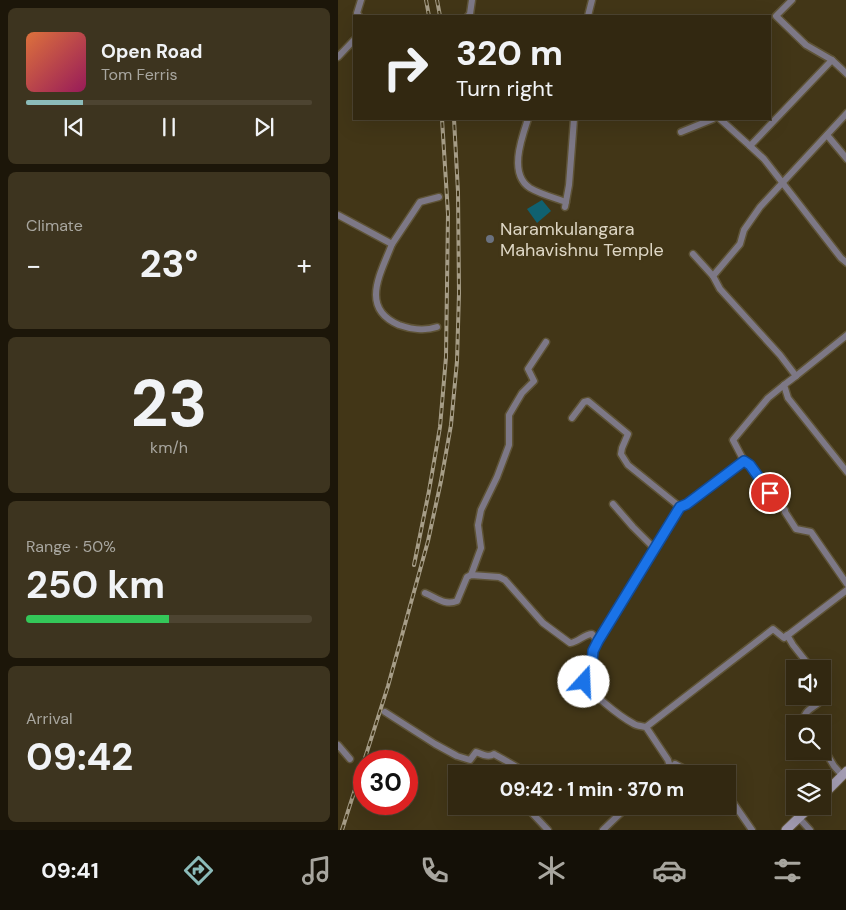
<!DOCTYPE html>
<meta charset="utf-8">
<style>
body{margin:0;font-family:"DM Sans",sans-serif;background:#3d341f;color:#f1f3f6;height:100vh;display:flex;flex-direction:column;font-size:19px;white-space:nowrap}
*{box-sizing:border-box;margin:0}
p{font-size:16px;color:#a8a69f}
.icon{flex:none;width:28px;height:28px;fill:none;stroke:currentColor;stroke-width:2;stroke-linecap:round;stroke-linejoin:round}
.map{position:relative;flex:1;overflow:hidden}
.side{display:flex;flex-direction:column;gap:8px;padding:8px;background:#1c1609;width:338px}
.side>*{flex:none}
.hud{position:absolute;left:15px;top:15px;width:418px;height:105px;border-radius:0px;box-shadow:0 5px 20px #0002,0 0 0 1px #4d4431;background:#322811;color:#f1f3f6;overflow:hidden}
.controls{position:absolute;left:448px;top:660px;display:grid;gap:10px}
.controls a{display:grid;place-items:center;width:45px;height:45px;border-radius:0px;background:#322811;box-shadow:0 5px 20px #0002,0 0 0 1px #4d4431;font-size:25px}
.speed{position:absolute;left:15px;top:750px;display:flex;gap:10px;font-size:25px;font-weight:700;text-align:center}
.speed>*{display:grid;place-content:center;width:65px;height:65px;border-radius:50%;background:#322811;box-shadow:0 5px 20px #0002,0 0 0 1px #4d4431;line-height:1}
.speed .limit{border:8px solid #d22;background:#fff;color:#111}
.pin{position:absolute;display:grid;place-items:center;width:42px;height:42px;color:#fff;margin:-21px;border:2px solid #fff;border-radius:50%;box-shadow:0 1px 5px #0007}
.me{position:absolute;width:55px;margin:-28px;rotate:20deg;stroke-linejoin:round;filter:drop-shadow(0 0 4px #0008)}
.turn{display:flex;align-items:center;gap:18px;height:105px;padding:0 20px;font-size:22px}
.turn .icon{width:65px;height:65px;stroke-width:2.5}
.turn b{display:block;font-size:35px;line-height:42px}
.big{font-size:38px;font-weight:700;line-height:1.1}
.side .card{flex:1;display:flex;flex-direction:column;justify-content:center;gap:8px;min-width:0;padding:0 18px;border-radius:8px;background:#3d341f}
.side .dial{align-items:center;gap:0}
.dial b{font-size:65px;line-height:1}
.song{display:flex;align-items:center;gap:15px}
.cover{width:60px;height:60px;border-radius:8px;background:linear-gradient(135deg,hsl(20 70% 55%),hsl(330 70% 35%))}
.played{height:5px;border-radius:2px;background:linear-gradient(90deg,#8bbbb9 20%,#4d4431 20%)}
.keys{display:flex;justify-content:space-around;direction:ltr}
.heat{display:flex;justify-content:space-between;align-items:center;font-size:28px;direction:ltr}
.charge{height:8px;border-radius:4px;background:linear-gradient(90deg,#34c759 50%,#4d4431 0)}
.trip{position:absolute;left:110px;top:765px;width:288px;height:50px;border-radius:0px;background:#322811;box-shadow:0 5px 20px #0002,0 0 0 1px #4d4431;font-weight:700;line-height:50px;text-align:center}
.menu{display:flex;height:80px;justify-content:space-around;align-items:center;background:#141007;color:#a8a69f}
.menu .icon{width:35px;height:35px}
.menu .current{color:#8bbbb9}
.menu b{font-size:22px;color:#f1f3f6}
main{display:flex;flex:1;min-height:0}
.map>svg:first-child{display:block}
.water{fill:#106170}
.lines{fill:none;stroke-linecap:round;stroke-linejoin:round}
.minor-casing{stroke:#5e5336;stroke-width:9}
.secondary-casing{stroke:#5e5336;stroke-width:11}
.minor{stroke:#7d7886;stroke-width:6}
.secondary{stroke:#a39cb2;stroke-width:9}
.rail-casing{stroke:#a69d87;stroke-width:4}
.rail{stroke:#423617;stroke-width:2;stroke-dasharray:5.5;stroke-linecap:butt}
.route-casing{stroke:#114b97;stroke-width:12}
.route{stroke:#1a73e8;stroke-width:9}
.worship-dot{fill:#6b7280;stroke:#423617;stroke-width:2}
.labels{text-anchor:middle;stroke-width:5;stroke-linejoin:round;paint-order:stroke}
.poi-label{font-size:18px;fill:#ded7c5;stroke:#423617;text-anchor:start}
</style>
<main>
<section class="side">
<div class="card">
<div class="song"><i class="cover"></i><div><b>Open Road</b><p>Tom Ferris</p></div></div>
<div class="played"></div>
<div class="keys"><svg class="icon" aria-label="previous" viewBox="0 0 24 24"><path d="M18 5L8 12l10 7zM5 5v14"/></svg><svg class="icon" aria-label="pause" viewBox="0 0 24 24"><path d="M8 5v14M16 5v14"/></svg><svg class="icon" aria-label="next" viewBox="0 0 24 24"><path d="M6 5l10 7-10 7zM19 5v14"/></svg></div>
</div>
<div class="card"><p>Climate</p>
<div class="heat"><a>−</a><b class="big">23°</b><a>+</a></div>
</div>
<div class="card dial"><b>23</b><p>km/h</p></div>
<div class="card"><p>Range · 50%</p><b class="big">250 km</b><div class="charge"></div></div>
<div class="card"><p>Arrival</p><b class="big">09:42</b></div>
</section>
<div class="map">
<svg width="509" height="830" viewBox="0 0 509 830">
<rect width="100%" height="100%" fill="#423617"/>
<polygon class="water" points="204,200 213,211 199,223 189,209"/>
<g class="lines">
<defs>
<g id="minor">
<polyline points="454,0 438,16 468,45 494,60"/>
<polyline points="21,16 19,13 23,0"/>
<polyline points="130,16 132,14 134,0"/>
<polyline points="250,16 254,0"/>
<polyline points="0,57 16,40"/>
<polyline points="509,113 422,207 406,230 402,244 375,276 382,289 442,355 458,376 446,385 450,398 509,472"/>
<path d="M190,119C184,137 170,174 192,188C202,194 217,198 228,202"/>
<polyline points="382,119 412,146 494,60 509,74"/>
<polyline points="343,132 375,119"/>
<polyline points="489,135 509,159"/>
<polyline points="412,146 426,159 503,258 509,263"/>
<polyline points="227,207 231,185 236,119"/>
<polyline points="0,215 54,244 82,202 101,197"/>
<path d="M54,244C43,273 21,308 61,325C72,329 87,331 99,327"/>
<polyline points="355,254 375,276"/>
<polyline points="458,376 509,335"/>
<polyline points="234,418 246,402 250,401 290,434 284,448 283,454 290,465 342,507 349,504 406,461 412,465 431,493 447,510 447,512 458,529 473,532 509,584"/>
<polyline points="406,461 395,440 430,398 446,385"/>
<polyline points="275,504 295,527 317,549"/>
<polyline points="133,575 143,548 140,525 143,510 159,477 171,445 171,415 184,393 196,381 190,369 208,342"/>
<path d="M87,593C99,598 107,606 119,601L129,577L133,575L161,577L167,580L205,623L232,643C241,642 246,634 254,634L260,641"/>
<polyline points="449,635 455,645 474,669"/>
<path d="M47,712L97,744L119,756L132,760L138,752C144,754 150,758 156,754C164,759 183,768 188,774"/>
<path d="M466,724C463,707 482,708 487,695L484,688"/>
<polyline points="308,727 435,629 446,638 509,590"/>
<polyline points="0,745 12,759"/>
<polyline points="484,746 496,766 504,775"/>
<path d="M333,770L330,760L308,727C304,726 299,726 296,724C283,717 248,691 245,677L254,662L255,651L260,641L342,507"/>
<polyline points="327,774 333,770 337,764 356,774"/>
<polyline points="389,794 414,830"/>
<polyline points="196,806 192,811 210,830"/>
<polyline points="461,818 472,830"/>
<polyline points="265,830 290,806"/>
</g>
<g id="secondary">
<polyline points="484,796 509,771"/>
<polyline points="448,830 473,806"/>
</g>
</defs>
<use href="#minor" class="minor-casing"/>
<use href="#secondary" class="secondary-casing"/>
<use href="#minor" class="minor"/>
<use href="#secondary" class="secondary"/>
<defs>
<g id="rail">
<polyline points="88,0 91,16"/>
<polyline points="99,0 102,16"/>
<polyline points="76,565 91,491 102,427 108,357 110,214 104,119"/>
<polyline points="4,830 50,686 90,541 103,481 113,425 119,361 121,293 120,192 116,119"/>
</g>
</defs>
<use href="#rail" class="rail-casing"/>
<use href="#rail" class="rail"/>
</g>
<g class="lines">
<defs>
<polyline id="route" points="246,682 245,677 254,662 255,651 260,641 342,507 349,504 406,461 412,465 432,493"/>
</defs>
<use href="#route" class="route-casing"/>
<use href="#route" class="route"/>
</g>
<circle class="worship-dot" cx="152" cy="239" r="5"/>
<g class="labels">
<g class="poi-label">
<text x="162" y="235">Naramkulangara<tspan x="162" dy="21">Mahavishnu Temple</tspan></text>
</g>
</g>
</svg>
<div class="controls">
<a><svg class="icon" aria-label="sound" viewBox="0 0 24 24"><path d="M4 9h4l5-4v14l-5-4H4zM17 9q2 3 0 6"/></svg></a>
<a><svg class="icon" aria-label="search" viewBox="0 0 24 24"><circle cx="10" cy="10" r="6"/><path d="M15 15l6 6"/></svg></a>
<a><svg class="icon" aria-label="layers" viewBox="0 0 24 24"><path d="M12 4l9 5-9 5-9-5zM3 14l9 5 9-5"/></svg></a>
</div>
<div class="speed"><div class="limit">30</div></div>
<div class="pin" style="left:432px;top:493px;background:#d93025"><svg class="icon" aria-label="arrive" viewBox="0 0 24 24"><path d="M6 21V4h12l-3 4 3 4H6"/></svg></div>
<svg class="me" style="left:246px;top:682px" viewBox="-20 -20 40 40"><circle r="19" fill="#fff"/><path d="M0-13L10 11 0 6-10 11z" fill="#1a73e8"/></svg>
<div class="trip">09:42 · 1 min · 370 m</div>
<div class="hud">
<div class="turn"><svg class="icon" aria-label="right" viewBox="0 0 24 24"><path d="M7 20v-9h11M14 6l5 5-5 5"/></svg><div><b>320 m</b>Turn right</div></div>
</div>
</div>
</main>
<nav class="menu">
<b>09:41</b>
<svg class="icon current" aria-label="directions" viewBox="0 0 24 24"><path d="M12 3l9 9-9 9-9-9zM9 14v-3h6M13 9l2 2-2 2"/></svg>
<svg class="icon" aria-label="music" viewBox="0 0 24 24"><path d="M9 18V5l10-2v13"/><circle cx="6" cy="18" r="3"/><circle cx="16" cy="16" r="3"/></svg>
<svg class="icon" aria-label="phone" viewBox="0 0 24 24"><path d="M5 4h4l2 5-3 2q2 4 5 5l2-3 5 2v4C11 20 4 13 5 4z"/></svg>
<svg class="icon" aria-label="climate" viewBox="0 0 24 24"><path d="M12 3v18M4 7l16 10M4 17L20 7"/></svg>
<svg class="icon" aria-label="car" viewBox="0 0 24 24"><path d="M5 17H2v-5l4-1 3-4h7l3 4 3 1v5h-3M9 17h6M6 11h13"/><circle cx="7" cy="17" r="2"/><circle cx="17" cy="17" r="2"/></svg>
<svg class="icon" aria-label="filters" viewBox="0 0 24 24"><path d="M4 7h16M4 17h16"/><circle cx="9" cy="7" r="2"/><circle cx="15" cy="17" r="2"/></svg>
</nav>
